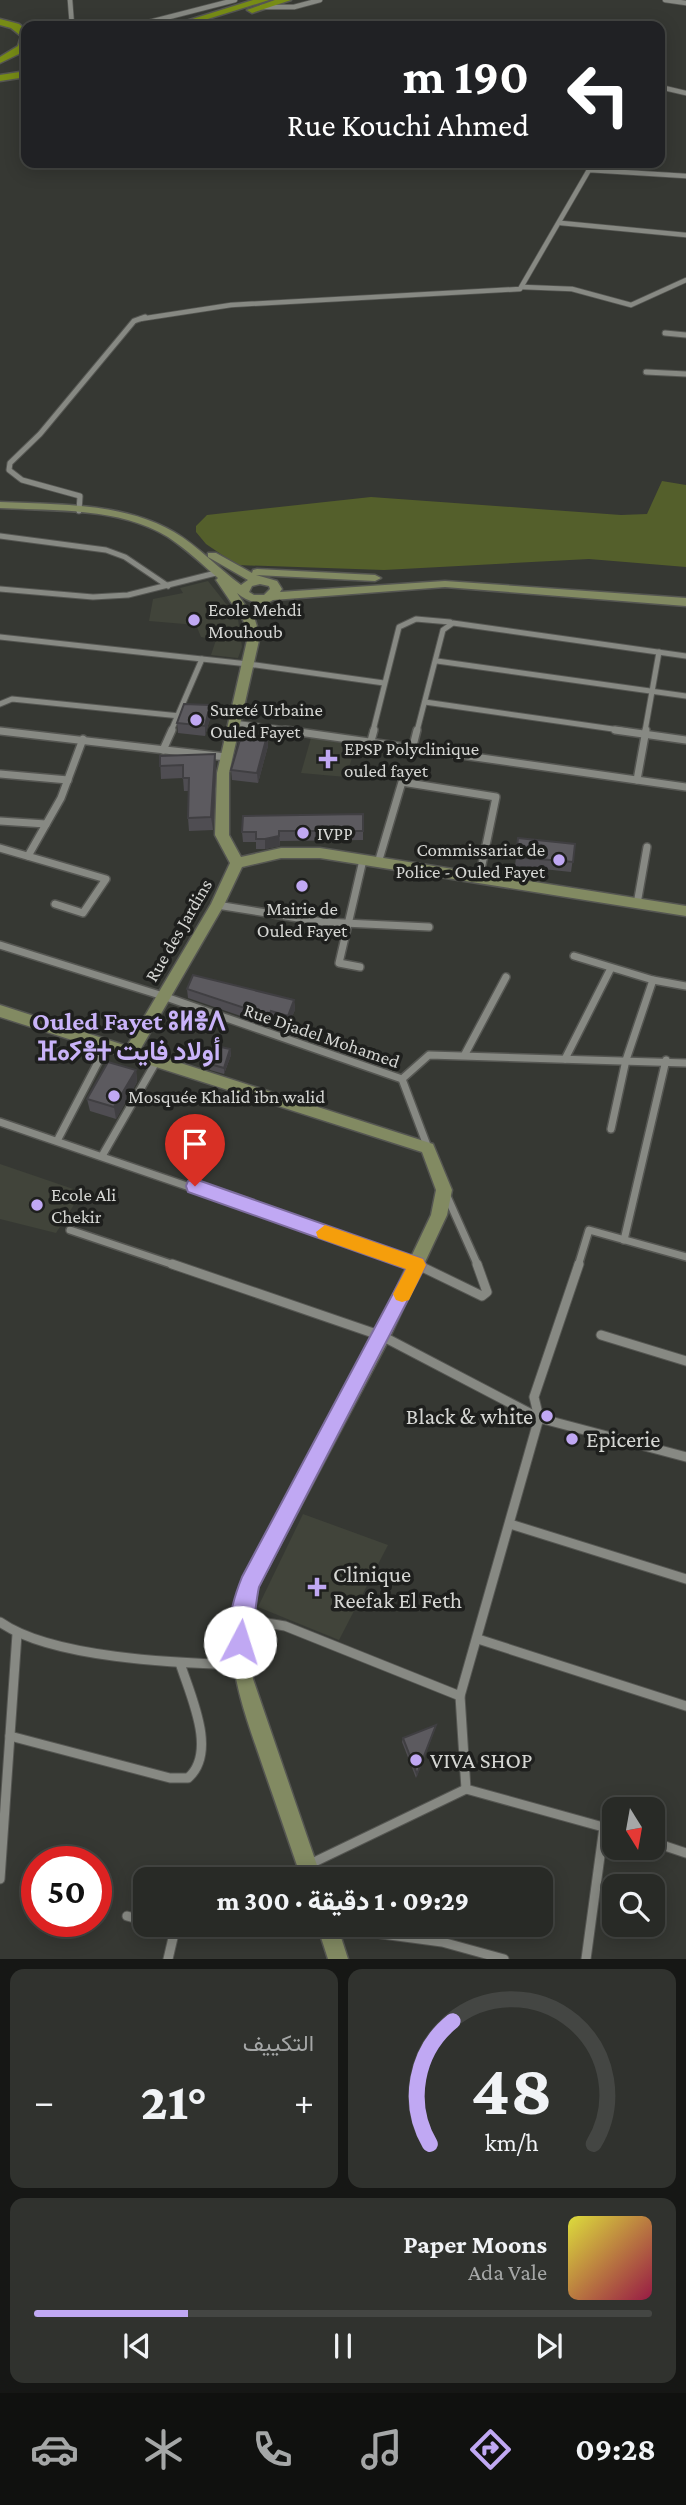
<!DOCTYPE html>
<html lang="ar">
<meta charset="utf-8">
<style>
body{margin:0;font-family:"Crimson Pro",Vazirmatn,"Noto Sans Tifinagh",serif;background:#30322e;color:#f1f3f6;direction:rtl;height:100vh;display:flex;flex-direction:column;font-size:26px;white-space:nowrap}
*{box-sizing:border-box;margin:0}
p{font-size:23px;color:#a5a7a7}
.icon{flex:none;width:38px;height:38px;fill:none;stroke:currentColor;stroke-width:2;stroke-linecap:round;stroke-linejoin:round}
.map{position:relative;height:1959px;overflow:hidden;direction:ltr}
.panel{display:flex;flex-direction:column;gap:10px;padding:10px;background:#161715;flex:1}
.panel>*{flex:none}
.guide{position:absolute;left:21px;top:21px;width:644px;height:147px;border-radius:14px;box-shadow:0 4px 18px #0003,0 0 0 2px #444643;direction:rtl;background:#202124;color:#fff;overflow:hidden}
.needle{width:46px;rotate:169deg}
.controls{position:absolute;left:602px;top:1797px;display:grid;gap:14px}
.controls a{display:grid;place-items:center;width:63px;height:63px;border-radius:14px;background:#282a26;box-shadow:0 4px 18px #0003,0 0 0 2px #444643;font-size:35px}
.speed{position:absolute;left:21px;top:1846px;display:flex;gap:14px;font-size:35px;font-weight:700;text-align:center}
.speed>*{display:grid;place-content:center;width:91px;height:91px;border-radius:50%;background:#282a26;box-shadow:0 4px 18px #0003,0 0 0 2px #444643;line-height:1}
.speed .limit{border:10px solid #d22;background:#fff;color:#111}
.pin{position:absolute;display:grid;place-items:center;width:60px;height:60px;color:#fff;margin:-72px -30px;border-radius:50% 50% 50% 0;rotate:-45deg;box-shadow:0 0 7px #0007}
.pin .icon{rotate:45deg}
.me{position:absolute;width:77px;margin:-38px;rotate:5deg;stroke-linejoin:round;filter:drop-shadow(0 0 5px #0008)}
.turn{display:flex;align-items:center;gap:24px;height:147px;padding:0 21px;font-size:32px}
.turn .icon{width:91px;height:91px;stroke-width:2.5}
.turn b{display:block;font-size:49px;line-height:60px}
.big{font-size:52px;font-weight:800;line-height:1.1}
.panel .widget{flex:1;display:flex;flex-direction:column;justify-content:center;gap:10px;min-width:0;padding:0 24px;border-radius:14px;background:#30322e}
.panel .dial{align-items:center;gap:0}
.dial svg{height:182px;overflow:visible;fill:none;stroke:#444643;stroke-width:7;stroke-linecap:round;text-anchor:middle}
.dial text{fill:#f1f3f6;stroke:none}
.song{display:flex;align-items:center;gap:21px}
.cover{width:84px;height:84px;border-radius:10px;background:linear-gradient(135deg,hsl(60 70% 55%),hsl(340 70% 35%))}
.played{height:7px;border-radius:4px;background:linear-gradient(90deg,#c0a8f3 25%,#444643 25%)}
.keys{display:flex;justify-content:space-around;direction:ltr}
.heat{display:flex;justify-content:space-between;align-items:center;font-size:38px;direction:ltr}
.panel .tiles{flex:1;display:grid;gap:10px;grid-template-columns:1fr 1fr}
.widget:last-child{grid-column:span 2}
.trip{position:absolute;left:133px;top:1867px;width:420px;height:70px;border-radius:14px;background:#282a26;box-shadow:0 4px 18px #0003,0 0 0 2px #444643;font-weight:800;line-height:70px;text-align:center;direction:rtl}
.menu{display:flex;height:112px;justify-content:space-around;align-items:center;background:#10110f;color:#a5a7a7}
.menu .icon{width:49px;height:49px}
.menu .current{color:#c0a8f3}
.menu b{font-size:32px;color:#f1f3f6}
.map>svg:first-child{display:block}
.built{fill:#41443a}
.green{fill:#545f2b}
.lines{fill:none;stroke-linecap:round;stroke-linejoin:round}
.street-far3-casing{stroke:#555652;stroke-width:6}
.street-far2-casing{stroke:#555652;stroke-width:7}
.street-far1-casing{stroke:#555652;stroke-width:10}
.street-casing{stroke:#555652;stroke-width:11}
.secondary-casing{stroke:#555652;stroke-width:3}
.highway-casing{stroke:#555652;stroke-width:3}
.street-far3{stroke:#878983;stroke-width:4.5}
.street-far2{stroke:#878983;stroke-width:5}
.street-far1{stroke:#878983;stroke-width:7}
.street{stroke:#878983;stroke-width:9}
.secondary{fill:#828a62;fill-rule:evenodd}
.highway{fill:#778c16;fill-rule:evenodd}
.wall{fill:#4f4d52}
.shaded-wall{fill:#403f42}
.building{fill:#5c5a5f;stroke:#403f42;stroke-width:2}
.route{fill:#c0a8f3;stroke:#7d6d9e;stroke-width:2}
.slow{fill:#f59e0b}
.poi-dot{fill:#c0a8f3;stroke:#1e1f1d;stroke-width:2.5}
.labels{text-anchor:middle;stroke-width:7;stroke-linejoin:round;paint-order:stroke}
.poi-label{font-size:19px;fill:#d5d6d3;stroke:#1e1f1d;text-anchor:start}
.street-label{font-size:19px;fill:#d5d6d3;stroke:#1e1f1d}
.near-poi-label{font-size:23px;fill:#d5d6d3;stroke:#1e1f1d;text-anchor:start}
.district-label{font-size:26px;font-weight:bold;fill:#c9b3f9;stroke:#1e1f1d}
</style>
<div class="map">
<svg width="686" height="1959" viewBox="0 0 686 1959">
<rect width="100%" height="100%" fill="#363833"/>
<g class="built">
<polygon points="208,581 238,619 242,647 238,658 211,655 216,640 201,637 196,625 149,621 153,599 183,593 180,588"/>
<polygon points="311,738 356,745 346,777 301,773"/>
<polygon points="0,1164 82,1192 56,1233 0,1219"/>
<polygon points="303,1514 388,1545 339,1640 258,1607"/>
</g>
<polygon class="green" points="662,481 686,485 686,567 589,559 384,570 237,565 206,544 196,532 196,526 207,515 371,497 621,515 647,514"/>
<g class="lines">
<defs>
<g id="street-far3">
<polyline points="70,0 72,26"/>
<polyline points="665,0 686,3"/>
<polyline points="262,7 294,7 320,0"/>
<polyline points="134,26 235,0"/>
<polyline points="660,87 686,93"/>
<polyline points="561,223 686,235"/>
<polyline points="522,287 572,289 631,305 686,280"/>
<polyline points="140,319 231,305 520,289 589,170 686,176"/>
</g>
<g id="street-far2">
<polyline points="665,333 686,335"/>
<polyline points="646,372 686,374"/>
<polyline points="79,511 80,496 22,480 9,470 10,463 40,434 134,321 145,317"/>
<polyline points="0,536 106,550 125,557 168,586"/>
<polyline points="0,589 93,597 128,595 216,573"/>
<polyline points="0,637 248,664 384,683"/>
<polyline points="437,661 686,696"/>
<polyline points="425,702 627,731"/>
<polyline points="0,704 12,699 180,716"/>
<polyline points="233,723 299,731"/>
<polyline points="0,731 3,731"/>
<polyline points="171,731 202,659"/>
<polyline points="373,731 399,627 416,619 450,622"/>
<polyline points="417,731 443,630 453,623 686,656"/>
<polyline points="645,731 659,652"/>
</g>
<g id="street-far1">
<polyline points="285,730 686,787"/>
<polyline points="615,730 686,740"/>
<polyline points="0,731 226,757"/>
<polyline points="371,741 374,730"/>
<polyline points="413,746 417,730"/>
<polyline points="163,750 172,730"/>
<polyline points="0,774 68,780"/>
<polyline points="637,780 646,730"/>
<polyline points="0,821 46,824"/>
<polyline points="0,848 106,879 83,913 55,904"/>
<polyline points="28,856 61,798 83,739"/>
<polyline points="378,863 402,782 496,797 479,879"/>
<polyline points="637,904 647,847"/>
<polyline points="217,905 323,922 429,927"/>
<polyline points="0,945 163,996 402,1079 428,1148"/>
<polyline points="574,956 653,980 686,986"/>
<polyline points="360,967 339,963 363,860"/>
<polyline points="465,1054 506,977"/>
<polyline points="565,1059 611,968"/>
<polyline points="402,1079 429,1055 686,1063"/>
<polyline points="0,1122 420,1266"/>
<polyline points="611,1129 626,1060 653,980"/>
<polyline points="57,1141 107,1045"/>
<polyline points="102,1156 156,1062"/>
<polyline points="446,1194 478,1266"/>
<polyline points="70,1230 177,1266"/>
<polyline points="624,1240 666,1060"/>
<polyline points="578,1266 589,1230 686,1257"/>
</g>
<g id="street">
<polyline points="172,1264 382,1336 539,1418 686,1457"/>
<polyline points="416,1264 482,1296 487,1292 477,1264"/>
<polyline points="579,1264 534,1397 539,1418 460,1696 466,1789 614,1830"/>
<polyline points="601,1335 686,1361"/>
<polyline points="510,1524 686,1579"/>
<polyline points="243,1619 285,1626 460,1696"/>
<path d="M0,1622C51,1658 176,1663 240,1665"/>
<polyline points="478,1639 686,1706"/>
<path d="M10,1736L170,1778H188C218,1752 190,1695 180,1663"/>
<polyline points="653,1842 686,1853"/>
<polyline points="308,1865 466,1789"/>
<polyline points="0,1879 17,1634"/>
<polyline points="127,1916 145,1921"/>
<polyline points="158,1925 174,1930"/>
<polyline points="330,1927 442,1942 504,1959"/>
<polyline points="168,1959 176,1925"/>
<polyline points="586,1959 604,1827"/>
</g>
<g id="secondary">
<path d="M0,502C58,505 122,502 174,532C198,546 218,568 241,585L248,580L208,557V553H216L252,573L253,570L257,569L375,575L381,578L375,581L256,575L277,581L282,589L280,592L445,581L686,598V606L445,587L273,600C261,607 247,601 237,593L255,620L260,636L229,773V835L241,857L281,848H320L686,906V916L320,858H281L242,867L224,905L140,1050L433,1144L452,1190L447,1215L388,1341L258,1587L250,1638L253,1679L322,1880H302C289,1842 276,1804 263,1767C242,1705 216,1643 244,1578L376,1331L431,1215L436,1190L422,1152L0,1017V1005L127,1046L211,904L230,863L215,835L217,773L248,636L243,620L216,580L218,578C202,564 186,549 168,537C119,507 55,511 0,508ZM260,584L269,586L270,589L264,595H254L249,592L252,586Z"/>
<polygon points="317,1925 337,1925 348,1959 328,1959"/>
</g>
<g id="highway">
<polygon points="253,0 269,0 185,26 170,26"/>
<polygon points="275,0 291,0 252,13 247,10"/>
<polygon points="0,19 19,24 26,30 25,51 0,63 0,57 18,46 21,36 11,28 0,25"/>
<polygon points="26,71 26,77 0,81 0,75"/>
</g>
</defs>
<use href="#street-far3" class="street-far3-casing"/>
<use href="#street-far2" class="street-far2-casing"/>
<use href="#street-far1" class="street-far1-casing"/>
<use href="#street" class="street-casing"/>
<use href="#secondary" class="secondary-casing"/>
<use href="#highway" class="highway-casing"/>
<use href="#street-far3" class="street-far3"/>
<use href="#street-far2" class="street-far2"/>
<use href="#street-far1" class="street-far1"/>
<use href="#street" class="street"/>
<use href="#secondary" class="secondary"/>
<use href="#highway" class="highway"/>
</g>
<g class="wall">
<polygon points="211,715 205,736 178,733 177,723"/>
<polygon points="267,736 268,746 258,783 232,780 231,770"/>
<polygon points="160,756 216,767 213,830 189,831 188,818 189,791 184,791 183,778 161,779"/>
<polygon points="363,814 363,840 280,841 280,846 265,849 256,849 256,842 243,842 242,832"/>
<polygon points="518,838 575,844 571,872 515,866"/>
<polygon points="187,989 294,1000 295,1010 288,1025 272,1021 270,1026 188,998"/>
<polygon points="230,1049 231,1055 224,1074 210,1070 210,1064"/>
<polygon points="136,1070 137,1082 116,1119 90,1111 87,1099"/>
<polygon points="436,1725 435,1729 416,1778 402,1742 403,1738"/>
</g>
<g class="shaded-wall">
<polygon points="210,705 211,715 205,736 205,726"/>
<polygon points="267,736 268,746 258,783 257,773"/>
<polygon points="215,754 216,767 213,830 211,817"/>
<polygon points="279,831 280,846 265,849 265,839"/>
<polygon points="294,1000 295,1010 288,1025 288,1016"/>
<polygon points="271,1011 272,1021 270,1026 269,1016"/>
<polygon points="230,1049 231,1055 224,1074 224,1068"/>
<polygon points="136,1070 137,1082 116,1119 114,1107"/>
</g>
<g class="building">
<polygon points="184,704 210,705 205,726 177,723"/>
<polygon points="242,733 267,736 257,773 231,770"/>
<polygon points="215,754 211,817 188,818 189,778 183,778 183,765 160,766 160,756"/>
<polygon points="363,814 363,831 279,831 279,836 265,839 256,839 256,832 242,832 243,816"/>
<polygon points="518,838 575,844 573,862 516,857"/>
<polygon points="193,975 294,1000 288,1016 271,1011 269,1016 187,989"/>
<polygon points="216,1046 230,1049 224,1068 210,1064"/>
<polygon points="108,1062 136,1070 114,1107 87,1099"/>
<polygon points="436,1725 417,1774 403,1738"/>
</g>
<path class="route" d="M195,1179L423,1259L426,1265L259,1587C255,1604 254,1636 248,1649L240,1652L233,1649C224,1628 234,1597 242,1577L406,1269L188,1192L186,1186L188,1181Z"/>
<polygon class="slow" points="325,1225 423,1259 426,1265 409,1300 402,1302 396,1300 393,1294 406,1269 318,1238 316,1232"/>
<g class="poi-dot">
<circle cx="194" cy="620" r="7"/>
<circle cx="196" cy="720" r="7"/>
<path d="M324.5 748.5h7v7h7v7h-7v7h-7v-7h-7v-7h7z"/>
<circle cx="303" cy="833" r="7"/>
<circle cx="559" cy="860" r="7"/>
<circle cx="302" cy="886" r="7"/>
<circle cx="114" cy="1096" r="7"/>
<circle cx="37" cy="1205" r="7"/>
<circle cx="547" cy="1416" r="7"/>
<circle cx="572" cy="1439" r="7"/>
<path d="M313.5 1576.5h7v7h7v7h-7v7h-7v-7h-7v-7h7z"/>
<circle cx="416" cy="1760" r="7"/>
</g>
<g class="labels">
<g class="poi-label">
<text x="208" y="616">Ecole Mehdi<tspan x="208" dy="22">Mouhoub</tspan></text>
<text x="210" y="716">Sureté Urbaine<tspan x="210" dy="22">Ouled Fayet</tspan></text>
<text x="344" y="755">EPSP Polyclinique<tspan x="344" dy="22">ouled fayet</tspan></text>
<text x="317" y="840">IVPP</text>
<text x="545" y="856" text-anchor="end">Commissariat de<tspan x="545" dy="22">Police - Ouled Fayet</tspan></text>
<text x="302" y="915" text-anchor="middle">Mairie de<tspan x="302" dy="22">Ouled Fayet</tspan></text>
<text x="128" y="1103">Mosquée Khalid ibn walid</text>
<text x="51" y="1201">Ecole Ali<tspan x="51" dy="22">Chekir</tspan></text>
</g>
<g class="street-label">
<text transform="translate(178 930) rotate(-60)" y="7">Rue des Jardins</text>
<text transform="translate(322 1035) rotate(19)" y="7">Rue Djadel Mohamed</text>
</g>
<g class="near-poi-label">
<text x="533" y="1424" text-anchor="end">Black &amp; white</text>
<text x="586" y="1447">Epicerie</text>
<text x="333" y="1582">Clinique<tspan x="333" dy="26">Reefak El Feth</tspan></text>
<text x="430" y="1768">VIVA SHOP</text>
</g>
<g class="district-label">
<text x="129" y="1030">Ouled Fayet ⵓⵍⴻⴷ<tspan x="129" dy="30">ⴼⴰⵢⴻⵜ أولاد فايت</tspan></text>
</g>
</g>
</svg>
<div class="controls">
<a><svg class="needle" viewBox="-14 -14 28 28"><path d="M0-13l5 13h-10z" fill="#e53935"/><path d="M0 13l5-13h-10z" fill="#a5a7a7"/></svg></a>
<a><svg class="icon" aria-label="search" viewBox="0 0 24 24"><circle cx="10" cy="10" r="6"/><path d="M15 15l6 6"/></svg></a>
</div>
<div class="speed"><div class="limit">50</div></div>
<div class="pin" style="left:195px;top:1186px;background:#d93025"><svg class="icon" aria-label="arrive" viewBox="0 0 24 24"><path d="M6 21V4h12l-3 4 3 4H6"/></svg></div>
<svg class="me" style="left:240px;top:1642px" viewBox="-20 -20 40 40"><circle r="19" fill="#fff"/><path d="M0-13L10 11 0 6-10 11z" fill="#c0a8f3"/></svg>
<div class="trip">09:29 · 1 دقيقة · 300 m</div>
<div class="guide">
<div class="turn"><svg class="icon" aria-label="left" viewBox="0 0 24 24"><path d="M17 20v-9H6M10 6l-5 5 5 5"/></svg><div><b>190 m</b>Rue Kouchi Ahmed</div></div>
</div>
</div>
<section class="panel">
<div class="tiles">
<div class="widget dial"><svg viewBox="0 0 100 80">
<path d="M14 69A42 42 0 1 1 86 69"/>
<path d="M14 69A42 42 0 0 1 24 15" stroke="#c0a8f3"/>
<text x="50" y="56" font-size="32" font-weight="700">48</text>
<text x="50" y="72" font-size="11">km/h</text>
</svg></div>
<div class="widget"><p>التكييف</p>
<div class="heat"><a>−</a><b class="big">21°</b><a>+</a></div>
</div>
<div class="widget">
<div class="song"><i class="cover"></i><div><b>Paper Moons</b><p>Ada Vale</p></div></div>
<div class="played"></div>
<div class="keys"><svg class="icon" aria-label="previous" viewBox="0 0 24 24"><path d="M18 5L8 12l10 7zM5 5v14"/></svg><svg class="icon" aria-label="pause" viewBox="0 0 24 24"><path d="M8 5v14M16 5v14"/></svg><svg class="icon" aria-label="next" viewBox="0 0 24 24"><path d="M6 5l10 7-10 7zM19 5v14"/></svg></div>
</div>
</div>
</section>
<nav class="menu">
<b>09:28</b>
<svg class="icon current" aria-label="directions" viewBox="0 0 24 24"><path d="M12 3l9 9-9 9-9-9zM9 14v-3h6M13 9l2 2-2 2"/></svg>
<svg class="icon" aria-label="music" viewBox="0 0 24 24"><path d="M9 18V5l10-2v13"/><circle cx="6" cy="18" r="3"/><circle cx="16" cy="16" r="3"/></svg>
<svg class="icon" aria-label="phone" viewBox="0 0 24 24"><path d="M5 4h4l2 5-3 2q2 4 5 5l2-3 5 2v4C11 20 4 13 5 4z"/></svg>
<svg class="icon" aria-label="climate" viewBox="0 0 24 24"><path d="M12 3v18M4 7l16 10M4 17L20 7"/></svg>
<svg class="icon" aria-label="car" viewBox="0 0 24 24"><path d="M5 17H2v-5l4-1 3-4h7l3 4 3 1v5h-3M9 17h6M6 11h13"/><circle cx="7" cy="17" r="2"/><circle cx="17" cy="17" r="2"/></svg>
</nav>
